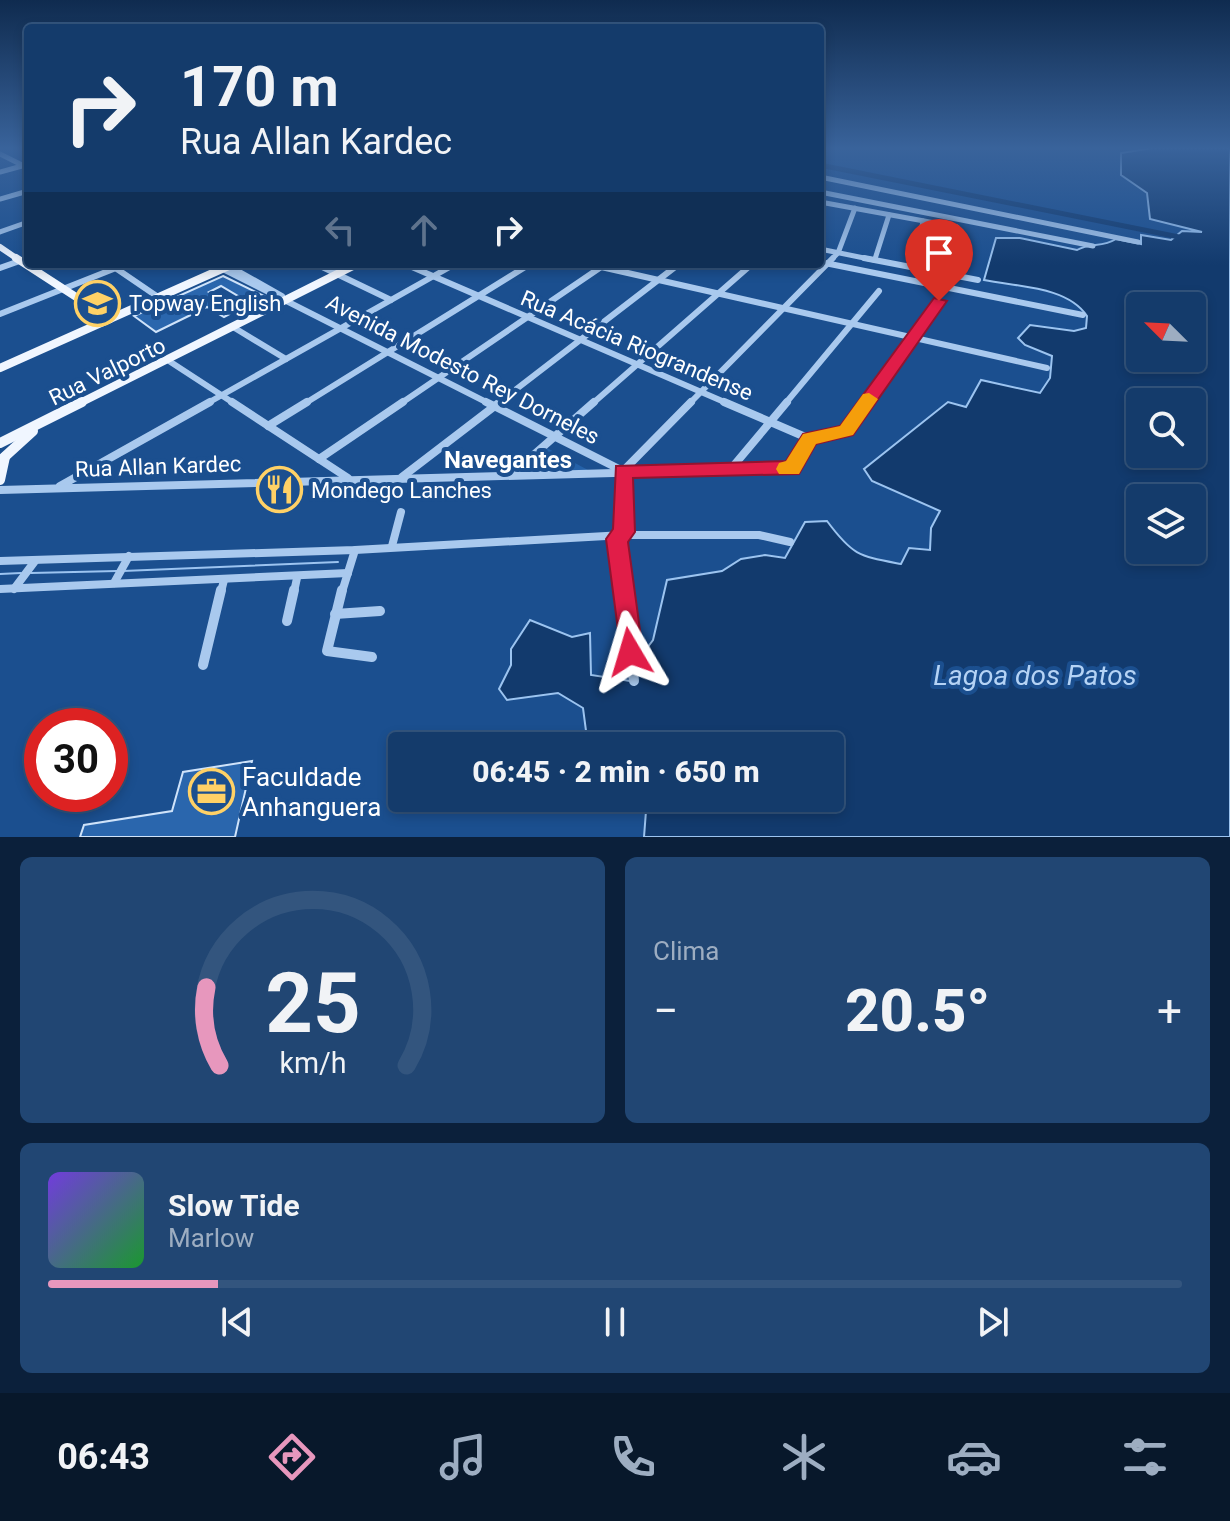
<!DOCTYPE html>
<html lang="pt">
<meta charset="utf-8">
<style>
body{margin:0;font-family:Roboto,sans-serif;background:#214673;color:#f1f3f6;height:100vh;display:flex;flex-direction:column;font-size:30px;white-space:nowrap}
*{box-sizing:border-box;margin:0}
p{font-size:26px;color:#9dadc1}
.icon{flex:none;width:44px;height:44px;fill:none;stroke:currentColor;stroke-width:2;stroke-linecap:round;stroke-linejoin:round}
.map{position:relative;height:837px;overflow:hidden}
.side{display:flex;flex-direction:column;gap:20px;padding:20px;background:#0b203b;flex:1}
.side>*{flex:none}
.banner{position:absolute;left:24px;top:24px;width:800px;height:244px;border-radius:8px;box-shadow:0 4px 12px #0003,0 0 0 2px #33557e;background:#143b6b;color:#f1f3f6;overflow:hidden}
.needle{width:52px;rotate:294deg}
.tools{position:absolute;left:1126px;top:292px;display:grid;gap:16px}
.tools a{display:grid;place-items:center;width:80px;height:80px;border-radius:8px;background:#143b6b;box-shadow:0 4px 12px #0003,0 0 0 2px #33557e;font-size:40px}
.speed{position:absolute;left:24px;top:708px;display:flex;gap:16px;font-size:40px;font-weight:700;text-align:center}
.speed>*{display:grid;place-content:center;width:104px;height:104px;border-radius:50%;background:#143b6b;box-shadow:0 4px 12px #0003,0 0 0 2px #33557e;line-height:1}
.speed .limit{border:12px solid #d22;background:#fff;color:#111}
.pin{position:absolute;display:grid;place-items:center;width:68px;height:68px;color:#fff;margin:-82px -34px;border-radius:50% 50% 50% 0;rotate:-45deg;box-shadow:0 0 8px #0007}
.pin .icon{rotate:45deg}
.me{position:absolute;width:88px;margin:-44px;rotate:353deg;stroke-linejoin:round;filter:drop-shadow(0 0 6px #0008)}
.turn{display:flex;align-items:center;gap:28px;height:168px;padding:0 24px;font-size:36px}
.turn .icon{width:104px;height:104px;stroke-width:2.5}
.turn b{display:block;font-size:56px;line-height:68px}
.lanes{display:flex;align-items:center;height:76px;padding:0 24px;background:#0003;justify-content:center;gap:40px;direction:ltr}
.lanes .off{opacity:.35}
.big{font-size:60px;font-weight:800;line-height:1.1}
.side .widget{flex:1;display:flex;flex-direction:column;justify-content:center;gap:12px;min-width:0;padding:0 28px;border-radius:12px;background:#214673}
.side .dial{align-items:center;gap:0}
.dial svg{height:208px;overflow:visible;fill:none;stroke:#33557e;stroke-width:7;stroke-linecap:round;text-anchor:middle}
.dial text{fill:#f1f3f6;stroke:none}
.song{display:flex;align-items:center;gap:24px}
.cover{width:96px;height:96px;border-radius:12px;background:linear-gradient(135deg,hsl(260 70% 55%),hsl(130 70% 35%))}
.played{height:8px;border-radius:4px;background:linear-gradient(90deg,#e797bd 15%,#33557e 15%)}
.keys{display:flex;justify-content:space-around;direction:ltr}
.heat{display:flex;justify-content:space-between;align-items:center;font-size:44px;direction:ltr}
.side .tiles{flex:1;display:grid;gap:20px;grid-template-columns:1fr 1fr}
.widget:last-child{grid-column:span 2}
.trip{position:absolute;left:388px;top:732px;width:456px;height:80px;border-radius:8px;background:#143b6b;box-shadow:0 4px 12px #0003,0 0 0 2px #33557e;font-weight:800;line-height:80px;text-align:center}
.tab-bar{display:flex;height:128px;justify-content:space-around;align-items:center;background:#08182b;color:#9dadc1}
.tab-bar .icon{width:56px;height:56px}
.tab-bar .active{color:#e797bd}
.tab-bar b{font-size:36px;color:#f1f3f6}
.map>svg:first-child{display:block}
.green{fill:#2461a8}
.water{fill:#123a6d;stroke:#9cc4f0;stroke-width:2;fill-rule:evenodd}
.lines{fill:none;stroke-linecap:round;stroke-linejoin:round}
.stream{stroke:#9cc4f0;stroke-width:2}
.canal{stroke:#123a6d;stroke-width:5}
.building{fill:#2a66ad;stroke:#cfe3fa;stroke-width:2}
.minor-far3{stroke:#a9c9ee;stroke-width:5}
.minor-far2{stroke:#a9c9ee;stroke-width:6}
.minor-far1{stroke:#a9c9ee;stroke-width:8}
.minor{stroke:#a9c9ee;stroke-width:10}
.major-far2{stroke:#f0f6ff;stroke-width:6}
.major-far1{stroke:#f0f6ff;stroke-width:8}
.major{stroke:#f0f6ff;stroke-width:10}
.route{fill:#e11d48;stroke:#92132f;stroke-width:2}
.slow{fill:#f59e0b}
.labels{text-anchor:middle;stroke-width:8;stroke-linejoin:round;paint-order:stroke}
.poi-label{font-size:22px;fill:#fff;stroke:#1b4f8f;text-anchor:start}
.street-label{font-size:22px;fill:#fff;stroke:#1b4f8f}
.neighbourhood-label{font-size:24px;font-weight:bold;fill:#fff;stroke:#1b4f8f}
.near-poi-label{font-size:26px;fill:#fff;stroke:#1b4f8f;text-anchor:start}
.near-water-label{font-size:28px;font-style:italic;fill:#b5d3f5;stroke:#1b4f8f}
</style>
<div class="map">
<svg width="1230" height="837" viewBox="0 0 1230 837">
<rect width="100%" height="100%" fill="#1b4f8f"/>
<polygon class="green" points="545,447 588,470 517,471"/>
<path class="water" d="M1153,148H1230V837H644L647,798H830V746H588L583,708L558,693L507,700L499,689L511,665V649L530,620L572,637L590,633L591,675L637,682L638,660L653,640L667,580L722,571L741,559L765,555L785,558L805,522L827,521C853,556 859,556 901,564L909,548L930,550L931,528L940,511L872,481L864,469L948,402L966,407L981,380L1040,393L1050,378L1052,356L1025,345L1018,338L1030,325L1074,331L1086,328L1087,316C1067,286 1017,287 984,280L996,238H1020L1077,250C1090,242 1102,248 1116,239L1141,244V235L1171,240L1182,231L1202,232L1150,219L1147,193L1121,175V153ZM1140,306H1192V358H1140ZM1140,402H1192V454H1140ZM1140,498H1192V550H1140Z"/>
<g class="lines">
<g class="stream">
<polyline points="123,571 338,562"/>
<polyline points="31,573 117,571"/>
<polyline points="0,574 21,573"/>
</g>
<polyline class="canal" points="820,165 1179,237"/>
</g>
<g class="building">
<polygon points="223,276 264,296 250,303 221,286 209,292 239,309 224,317 207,307 156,332 134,316"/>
<polygon points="252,761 235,837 80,837 84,825 172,811 183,772"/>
</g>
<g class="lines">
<g class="minor-far3">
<polyline points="0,154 28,168"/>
<polyline points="0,172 22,166"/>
<polyline points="820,177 1138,242"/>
<polyline points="820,192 1093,246"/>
<polyline points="0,199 28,191"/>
<polyline points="820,202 957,227 954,260"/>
<polyline points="0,232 28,222"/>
<polyline points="820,249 874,260"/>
<polyline points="875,259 889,215"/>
<polyline points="23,260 28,258"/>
<polyline points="831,260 838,253 855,208"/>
<polyline points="915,260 923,221"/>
</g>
<g class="minor-far2">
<polyline points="864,258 978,280"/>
<polyline points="820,262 1083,315"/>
<polyline points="213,264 490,404"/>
<polyline points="316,264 391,300"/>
<polyline points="405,264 729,404"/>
<polyline points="588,264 1047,368"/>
<polyline points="227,265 282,296"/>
<polyline points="114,267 158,297"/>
<polyline points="914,267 916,258"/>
<polyline points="0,268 28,258"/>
<polyline points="952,275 954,258"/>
<polyline points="0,314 126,264"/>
<polyline points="233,327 286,359"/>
<polyline points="169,361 235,404"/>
<polyline points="206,404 455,264"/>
<polyline points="304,404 530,264"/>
<polyline points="400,404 604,265"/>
<polyline points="497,404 679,264"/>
<polyline points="592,404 752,264"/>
<polyline points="689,404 833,258"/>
<polyline points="785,404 879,291"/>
<polyline points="865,404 939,301"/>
</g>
<g class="minor-far1">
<polyline points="232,402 348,478"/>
<polyline points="486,402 621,470"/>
<polyline points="724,402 810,439 846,431 867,402"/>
<polyline points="268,426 307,402"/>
<polyline points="319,459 403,402"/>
<polyline points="730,470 787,402"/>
<polyline points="513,473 594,402"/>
<polyline points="402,477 500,402"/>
<polyline points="60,486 210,402"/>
<polyline points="0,490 792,468 810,439"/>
<polyline points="392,546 401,512"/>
<polyline points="0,561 355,550 624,535 759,535 790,542"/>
<polyline points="114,583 129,556"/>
<polyline points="0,589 348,573"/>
<polyline points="14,589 35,561"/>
<polyline points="221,592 224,580"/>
<polyline points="294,592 297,578"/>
<polyline points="342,592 355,550"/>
<polyline points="623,592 616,539 624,532 623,471 691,402"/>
</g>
<g class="minor">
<polyline points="342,590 327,651 372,657"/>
<polyline points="622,590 634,681"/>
<polyline points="335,614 380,611"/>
<polyline points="287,621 294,590"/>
<polyline points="203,665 221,590"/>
</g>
<polyline class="major-far2" points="0,247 19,260"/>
<g class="major-far1">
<polyline points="16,258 110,319"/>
<polyline points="0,368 233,264"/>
<polyline points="78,404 357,264"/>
</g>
<g class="major">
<polyline points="0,443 82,402"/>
<polyline points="0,461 33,431"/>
<polyline points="0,480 5,457"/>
</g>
</g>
<linearGradient id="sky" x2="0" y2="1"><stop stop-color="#0f2b4f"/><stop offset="0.56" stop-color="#39639b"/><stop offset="1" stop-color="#39639b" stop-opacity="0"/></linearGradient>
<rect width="1230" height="265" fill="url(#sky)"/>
<polygon class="route" points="934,298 947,301 853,435 816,444 799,474 633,478 635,532 628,542 643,652 639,660 630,664 622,660 606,539 613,529 616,466 786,461 803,434 840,426"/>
<polygon class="slow" points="869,393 878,399 853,435 816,444 799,474 779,474 776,469 779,463 786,461 803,434 840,426 863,394"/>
<defs>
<symbol id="university-ring" viewBox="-11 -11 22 22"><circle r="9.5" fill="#1b4f8f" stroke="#ffd166" stroke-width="1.5"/><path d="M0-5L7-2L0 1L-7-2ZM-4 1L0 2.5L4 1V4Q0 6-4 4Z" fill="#ffd166"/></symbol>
<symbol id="restaurant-ring" viewBox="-11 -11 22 22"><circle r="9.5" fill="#1b4f8f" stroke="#ffd166" stroke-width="1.5"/><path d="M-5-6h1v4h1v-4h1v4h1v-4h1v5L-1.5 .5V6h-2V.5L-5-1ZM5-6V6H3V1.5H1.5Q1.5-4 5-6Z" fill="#ffd166"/></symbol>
<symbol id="office-ring" viewBox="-11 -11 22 22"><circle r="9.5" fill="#1b4f8f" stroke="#ffd166" stroke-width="1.5"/><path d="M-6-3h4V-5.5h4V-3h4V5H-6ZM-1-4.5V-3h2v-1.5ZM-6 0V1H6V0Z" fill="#ffd166"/></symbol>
</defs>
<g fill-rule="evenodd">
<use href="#university-ring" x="72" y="278" width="51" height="51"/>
<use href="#restaurant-ring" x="254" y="464" width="51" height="51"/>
<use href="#office-ring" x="186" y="766" width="51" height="51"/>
</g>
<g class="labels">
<g class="poi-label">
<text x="129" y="311">Topway English</text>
<text x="311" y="498">Mondego Lanches</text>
</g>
<g class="street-label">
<text transform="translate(637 345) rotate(23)" y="8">Rua Acácia Riograndense</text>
<text transform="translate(463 369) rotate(27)" y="8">Avenida Modesto Rey Dorneles</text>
<text transform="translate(107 371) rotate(-26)" y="8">Rua Valporto</text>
<text transform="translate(158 466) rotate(-2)" y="8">Rua Allan Kardec</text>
</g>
<g class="neighbourhood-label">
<text x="508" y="468">Navegantes</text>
</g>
<g class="near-poi-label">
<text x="242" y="786">Faculdade<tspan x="242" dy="30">Anhanguera</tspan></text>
</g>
<g class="near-water-label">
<text x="1035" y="685">Lagoa dos Patos</text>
</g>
</g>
</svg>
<div class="tools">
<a><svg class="needle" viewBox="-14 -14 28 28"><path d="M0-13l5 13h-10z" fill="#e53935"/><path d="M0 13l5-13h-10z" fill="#9dadc1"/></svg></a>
<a><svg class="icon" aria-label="search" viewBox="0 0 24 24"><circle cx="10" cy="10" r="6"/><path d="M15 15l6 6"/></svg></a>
<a><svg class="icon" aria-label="layers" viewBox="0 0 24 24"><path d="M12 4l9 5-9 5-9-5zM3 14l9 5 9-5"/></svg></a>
</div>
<div class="speed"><div class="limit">30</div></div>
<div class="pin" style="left:939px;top:301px;background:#d93025"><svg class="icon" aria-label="arrive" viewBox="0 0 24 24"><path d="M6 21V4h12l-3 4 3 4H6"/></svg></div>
<svg class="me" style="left:630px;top:652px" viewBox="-20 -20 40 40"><path d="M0-17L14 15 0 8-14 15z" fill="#e11d48" stroke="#fff" stroke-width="4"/></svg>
<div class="trip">06:45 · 2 min · 650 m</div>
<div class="banner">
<div class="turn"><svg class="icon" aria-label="right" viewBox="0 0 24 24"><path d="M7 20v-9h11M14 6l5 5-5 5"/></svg><div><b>170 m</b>Rua Allan Kardec</div></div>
<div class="lanes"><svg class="icon off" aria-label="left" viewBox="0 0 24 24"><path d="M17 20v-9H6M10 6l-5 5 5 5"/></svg><svg class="icon off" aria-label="ahead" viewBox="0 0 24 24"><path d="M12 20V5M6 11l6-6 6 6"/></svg><svg class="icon" aria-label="right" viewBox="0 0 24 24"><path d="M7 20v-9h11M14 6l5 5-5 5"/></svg></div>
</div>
</div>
<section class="side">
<div class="tiles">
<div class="widget dial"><svg viewBox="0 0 100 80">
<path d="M14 69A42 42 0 1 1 86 69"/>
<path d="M14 69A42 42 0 0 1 9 39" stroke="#e797bd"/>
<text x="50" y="56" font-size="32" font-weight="700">25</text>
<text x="50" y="72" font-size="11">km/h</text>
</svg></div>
<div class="widget"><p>Clima</p>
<div class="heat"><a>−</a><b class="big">20.5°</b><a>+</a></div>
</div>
<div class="widget">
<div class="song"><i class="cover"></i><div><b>Slow Tide</b><p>Marlow</p></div></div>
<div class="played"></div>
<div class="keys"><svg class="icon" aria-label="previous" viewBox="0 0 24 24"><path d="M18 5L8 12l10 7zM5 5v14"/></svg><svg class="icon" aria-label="pause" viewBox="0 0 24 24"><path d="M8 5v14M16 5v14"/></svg><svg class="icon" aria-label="next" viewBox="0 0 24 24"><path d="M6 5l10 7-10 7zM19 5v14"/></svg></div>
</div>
</div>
</section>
<nav class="tab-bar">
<b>06:43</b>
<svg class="icon active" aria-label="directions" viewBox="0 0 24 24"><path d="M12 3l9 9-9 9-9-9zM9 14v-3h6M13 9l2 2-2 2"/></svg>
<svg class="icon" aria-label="music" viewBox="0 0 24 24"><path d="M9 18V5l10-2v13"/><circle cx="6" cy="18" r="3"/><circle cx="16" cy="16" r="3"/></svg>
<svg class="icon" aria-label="phone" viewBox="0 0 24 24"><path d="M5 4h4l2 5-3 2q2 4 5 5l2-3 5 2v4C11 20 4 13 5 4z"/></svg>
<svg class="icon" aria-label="climate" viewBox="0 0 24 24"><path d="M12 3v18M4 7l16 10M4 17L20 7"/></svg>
<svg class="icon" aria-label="car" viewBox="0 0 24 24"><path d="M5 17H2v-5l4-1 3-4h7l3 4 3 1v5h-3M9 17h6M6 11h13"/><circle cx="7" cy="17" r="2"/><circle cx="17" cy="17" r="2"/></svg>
<svg class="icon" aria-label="filters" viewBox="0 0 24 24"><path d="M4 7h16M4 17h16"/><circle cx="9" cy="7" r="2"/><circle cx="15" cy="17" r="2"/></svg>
</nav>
